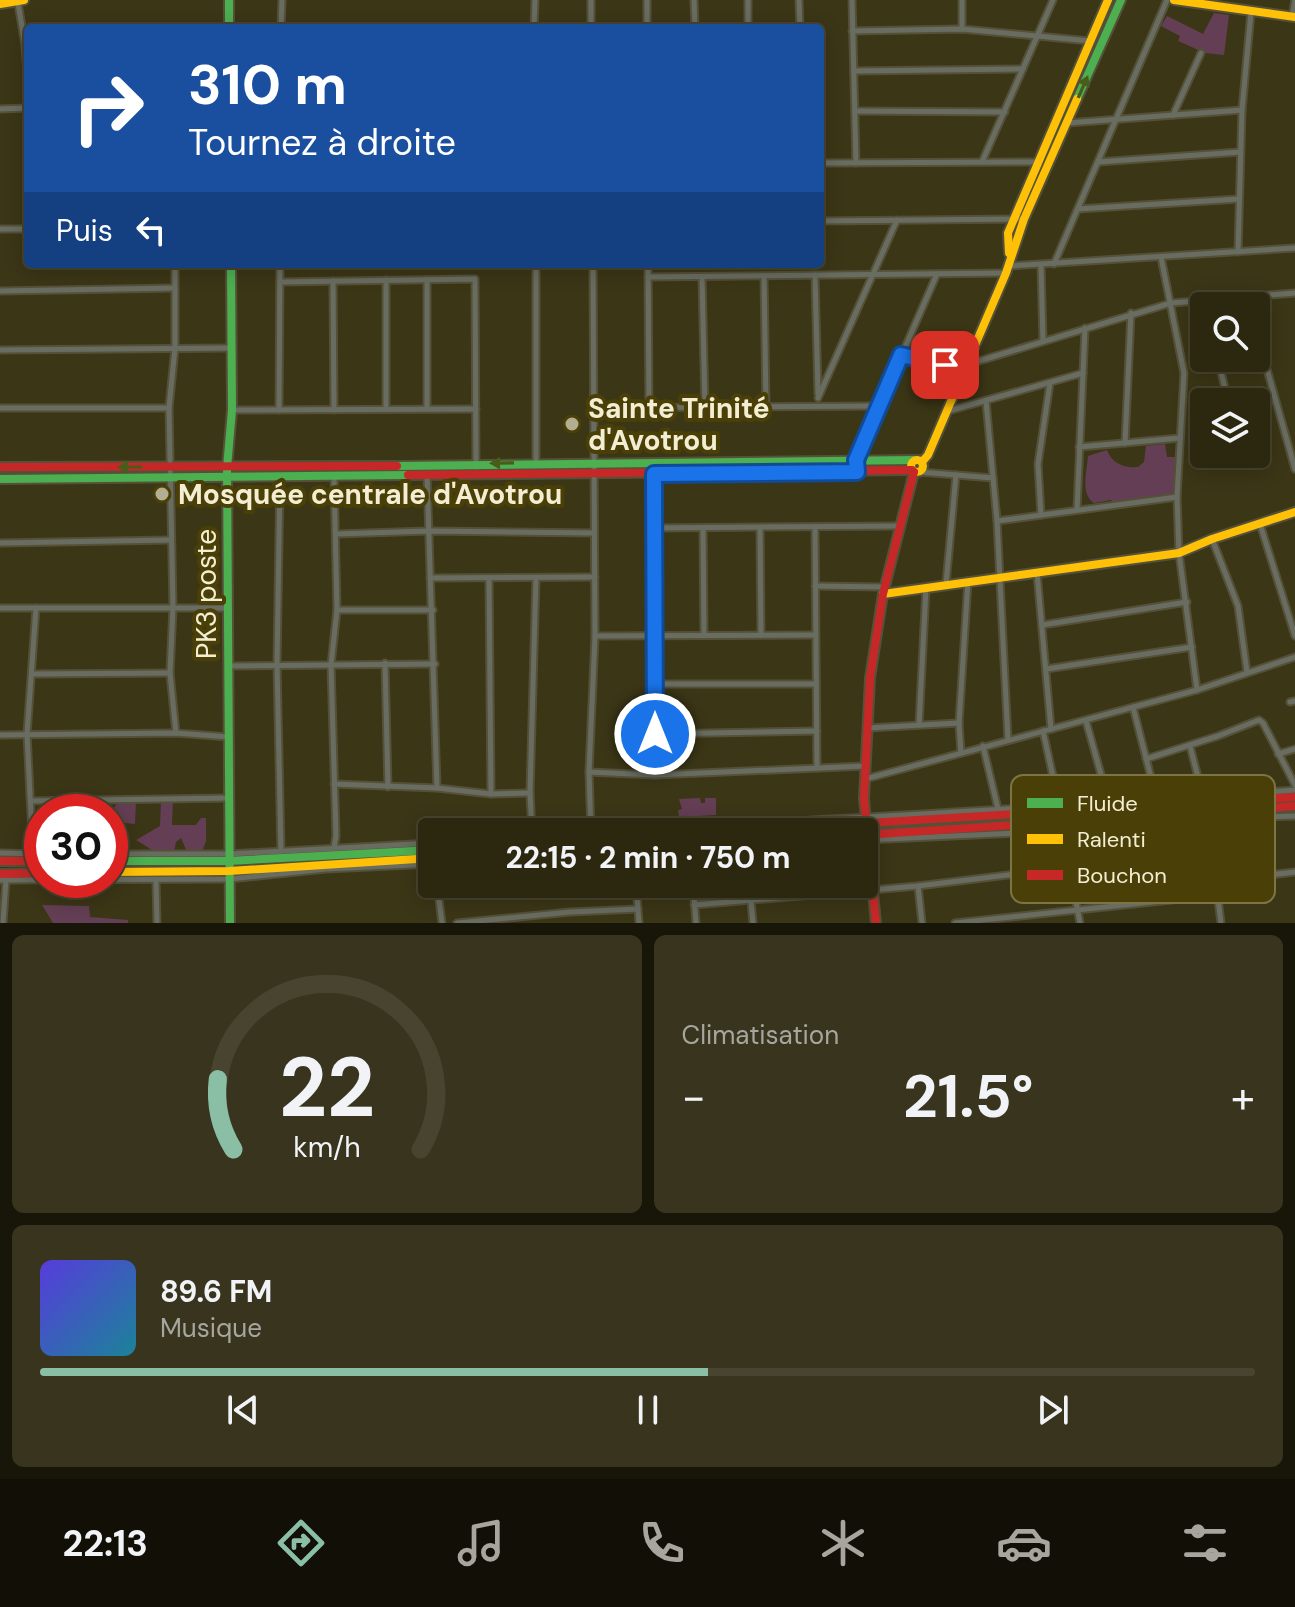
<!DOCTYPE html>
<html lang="fr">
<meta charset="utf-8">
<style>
body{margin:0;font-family:"DM Sans",sans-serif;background:#38341e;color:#f1f3f6;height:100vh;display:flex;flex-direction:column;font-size:30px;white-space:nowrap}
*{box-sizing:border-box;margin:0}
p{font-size:26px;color:#a6a69f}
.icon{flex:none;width:44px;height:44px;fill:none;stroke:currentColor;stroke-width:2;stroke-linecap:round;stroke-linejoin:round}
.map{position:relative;height:923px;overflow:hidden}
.details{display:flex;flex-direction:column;gap:12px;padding:12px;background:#181609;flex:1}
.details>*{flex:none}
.banner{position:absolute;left:24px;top:24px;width:800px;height:244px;border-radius:8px;box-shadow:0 4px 20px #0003,0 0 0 2px #484430;background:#1a4fa0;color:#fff;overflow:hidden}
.controls{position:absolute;left:1190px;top:292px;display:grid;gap:16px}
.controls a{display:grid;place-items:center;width:80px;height:80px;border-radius:8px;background:#2c2810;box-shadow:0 4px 20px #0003,0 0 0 2px #484430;font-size:40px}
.speed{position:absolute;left:24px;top:794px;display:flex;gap:16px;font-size:40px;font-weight:700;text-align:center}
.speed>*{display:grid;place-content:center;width:104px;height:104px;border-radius:50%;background:#2c2810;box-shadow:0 4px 20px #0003,0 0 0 2px #484430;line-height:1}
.speed .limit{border:12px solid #d22;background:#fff;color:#111}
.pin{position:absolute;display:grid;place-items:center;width:68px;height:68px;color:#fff;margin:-34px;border-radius:16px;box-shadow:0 4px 12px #0006}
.me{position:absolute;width:88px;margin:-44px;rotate:0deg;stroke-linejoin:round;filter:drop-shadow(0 0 6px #0008)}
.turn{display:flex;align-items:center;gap:28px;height:168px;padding:0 32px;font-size:36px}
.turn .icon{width:104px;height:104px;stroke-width:2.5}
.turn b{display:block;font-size:56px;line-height:68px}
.then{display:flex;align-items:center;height:76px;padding:0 32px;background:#0003;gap:16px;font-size:30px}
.big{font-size:60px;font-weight:700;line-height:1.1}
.details .card{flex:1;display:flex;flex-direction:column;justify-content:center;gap:12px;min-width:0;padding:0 28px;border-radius:12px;background:#38341e}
.details .dial{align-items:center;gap:0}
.dial svg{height:208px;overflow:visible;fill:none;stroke:#484430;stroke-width:7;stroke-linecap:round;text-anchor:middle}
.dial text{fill:#f1f3f6;stroke:none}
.song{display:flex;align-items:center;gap:24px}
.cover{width:96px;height:96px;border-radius:12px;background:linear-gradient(135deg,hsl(250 70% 55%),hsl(190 70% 35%))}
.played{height:8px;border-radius:4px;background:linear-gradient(90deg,#8abfa5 55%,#484430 55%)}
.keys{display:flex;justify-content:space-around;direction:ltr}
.heat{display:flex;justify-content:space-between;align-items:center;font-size:44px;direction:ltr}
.details .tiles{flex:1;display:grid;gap:12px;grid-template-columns:1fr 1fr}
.card:last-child{grid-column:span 2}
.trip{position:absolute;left:418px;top:818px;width:460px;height:80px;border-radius:8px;background:#2c2810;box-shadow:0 4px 20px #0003,0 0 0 2px #484430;font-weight:700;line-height:80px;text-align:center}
.menu{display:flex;height:128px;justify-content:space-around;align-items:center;background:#121006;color:#a6a69f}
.menu .icon{width:56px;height:56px}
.menu .selected{color:#8abfa5}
.menu b{font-size:36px;color:#f1f3f6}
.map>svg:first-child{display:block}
.green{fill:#643e54}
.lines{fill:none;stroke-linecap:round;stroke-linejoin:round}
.stream{stroke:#0c363d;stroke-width:2}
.street-casing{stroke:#555138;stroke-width:9}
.fast-casing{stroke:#555138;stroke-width:12}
.slow-casing{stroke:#555138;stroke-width:12}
.jam-casing{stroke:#555138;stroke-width:12}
.street{stroke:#696d61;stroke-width:5}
.fast{stroke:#4caf50;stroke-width:8}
.slow{stroke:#ffc107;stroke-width:8}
.jam{stroke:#c62828;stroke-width:8}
.oneway{fill:#4a5c19}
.route-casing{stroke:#114b97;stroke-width:20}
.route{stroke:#1a73e8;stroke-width:14}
.poi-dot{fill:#b3ae91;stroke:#4a4007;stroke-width:3}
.labels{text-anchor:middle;stroke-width:8;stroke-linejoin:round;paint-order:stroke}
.poi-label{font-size:28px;font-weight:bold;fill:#f3eed3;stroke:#4a4007;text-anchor:start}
.street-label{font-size:28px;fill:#f3eed3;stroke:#4a4007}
.key{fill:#4a4007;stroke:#7d7444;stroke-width:2}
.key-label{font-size:22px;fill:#f3eed3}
</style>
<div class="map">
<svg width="1295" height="923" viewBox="0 0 1295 923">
<rect width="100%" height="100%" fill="#3b3616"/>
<g class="green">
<polygon points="1214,13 1229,15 1224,55 1205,53 1178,41 1180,36 1161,26 1167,16 1203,34"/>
<path d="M1165,444L1167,457H1177L1178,493L1112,502L1111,500L1094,503C1080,494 1087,471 1088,456L1107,450C1112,464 1124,468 1138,467L1144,462L1146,446Z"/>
<polygon points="700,798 701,803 705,803 705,798 716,798 716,815 679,817 678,810 682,809 679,799"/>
<polygon points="119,800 136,801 135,824 115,822 114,808"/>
<polygon points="161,800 173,800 172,825 196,825 201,818 206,818 206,841 202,852 187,852 181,838 176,842 174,852 152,850 136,840 160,826"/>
<polygon points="42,905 89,906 90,917 128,920 128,923 53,923"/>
</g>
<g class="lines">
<g class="stream">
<polyline points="1026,205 1115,0"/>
<polyline points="1013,234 1018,224"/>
</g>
<defs>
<g id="street">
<polyline points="591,0 591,28"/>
<polyline points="647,0 647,28"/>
<polyline points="694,0 695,28"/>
<polyline points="748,0 748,28"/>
<polyline points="799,0 800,28"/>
<polyline points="852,0 856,163"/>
<polyline points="962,0 962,29"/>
<polyline points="18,3 25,45 28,88"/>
<polyline points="1292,17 1295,0"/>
<polyline points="281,28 282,0"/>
<polyline points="534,28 535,0"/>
<polyline points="852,31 962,29 1090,41"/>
<polyline points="854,71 1023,69"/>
<polyline points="0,109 28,108"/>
<polyline points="855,111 1005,112"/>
<polyline points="1173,115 1201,53"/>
<polyline points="1067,123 1242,110"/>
<polyline points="982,162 1053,0"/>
<polyline points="1098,162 1240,152"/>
<polyline points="820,163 1039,162"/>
<polyline points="1078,209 1239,199"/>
<polyline points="820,221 1024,219"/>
<polyline points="0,229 28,229"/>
<polyline points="1238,252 1242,110 1251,12"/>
<polyline points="1161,257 1184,373 1177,497 1179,553 1197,690"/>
<polyline points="175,264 175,348 169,408 173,607 170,673 176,733"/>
<polyline points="648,264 649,408"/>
<polyline points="1054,264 1167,0"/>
<polyline points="1041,265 1043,341"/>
<polyline points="1009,266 1295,248"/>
<polyline points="815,275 818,394"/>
<polyline points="764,276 766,407"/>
<polyline points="648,277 1006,273"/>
<polyline points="702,277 705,407"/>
<polyline points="386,280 386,409"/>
<polyline points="427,280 427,409"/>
<polyline points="333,281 334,410"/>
<polyline points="280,282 475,279 476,467"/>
<polyline points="0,291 175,288"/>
<polyline points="1247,297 1249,306"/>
<polyline points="1256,330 1295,469"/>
<polyline points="0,350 231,348"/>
<polyline points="901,355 966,369"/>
<polyline points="1218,358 1228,402"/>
<polyline points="969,364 1171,303 1295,293"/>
<polyline points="818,398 897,220"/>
<polyline points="986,401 997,521 1008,740"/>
<polyline points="0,408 169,408"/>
<polyline points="594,408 879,406"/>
<polyline points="232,410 476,409"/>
<polyline points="279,410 280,264"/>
<polyline points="948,411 1083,373"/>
<polyline points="1125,443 1131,313"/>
<polyline points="1079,447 1180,438"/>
<polyline points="1240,454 1242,463"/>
<polyline points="536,463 536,264"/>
<polyline points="857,472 856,460 937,274"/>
<polyline points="920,472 993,478"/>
<polyline points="654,474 655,775"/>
<polyline points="427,475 437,788"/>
<polyline points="334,476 337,610 331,665 336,836 334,848"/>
<polyline points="280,477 277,665 281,851"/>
<polyline points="1077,509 1085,328"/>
<polyline points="1041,515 1038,464 1050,383"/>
<polyline points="997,521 1177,497"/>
<polyline points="1260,524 1295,636"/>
<polyline points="815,527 817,768"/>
<polyline points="654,528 900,526"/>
<polyline points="703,528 704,635"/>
<polyline points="760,528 761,635"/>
<polyline points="336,534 429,531 594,533"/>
<polyline points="1212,539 1238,606 1247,672"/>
<polyline points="0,543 170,540"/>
<polyline points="1037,573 1051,729"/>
<polyline points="430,578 595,577"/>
<polyline points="489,578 491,794"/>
<polyline points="946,584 956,475"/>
<polyline points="815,586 884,587"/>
<polyline points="0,608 228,608"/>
<polyline points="337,610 433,610"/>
<polyline points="1042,625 1187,602"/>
<polyline points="595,636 815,635"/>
<polyline points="385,663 388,787"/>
<polyline points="228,666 435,664"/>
<polyline points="1046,669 1192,647"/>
<polyline points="33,674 170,673"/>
<polyline points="655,684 816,684"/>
<polyline points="1290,702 1295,701"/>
<polyline points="1133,707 1157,801"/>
<polyline points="1086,721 1109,803"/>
<polyline points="919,725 926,588"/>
<polyline points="868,728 959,723"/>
<polyline points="1043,731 1059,804"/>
<polyline points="655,734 817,731"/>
<polyline points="0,735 176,733 229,737"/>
<polyline points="983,746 998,809"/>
<polyline points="1190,746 1203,797"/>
<polyline points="961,753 959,723 968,581"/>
<polyline points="1278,754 1295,749"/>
<polyline points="1146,759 1218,736 1259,720 1263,723 1295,785"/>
<polyline points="589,772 655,775 865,766"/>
<polyline points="865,779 1197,690 1295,657"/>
<polyline points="334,784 437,788 491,794 530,793"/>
<polyline points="31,801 229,798"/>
<polyline points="1208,819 1221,923"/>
<polyline points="1063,831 1080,923"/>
<polyline points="532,832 530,793 536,578"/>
<polyline points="591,832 589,772 595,636 593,264"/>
<path d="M609,832C838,818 1067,807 1295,790"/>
<polyline points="864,840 1063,831 1208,819 1295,816"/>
<polyline points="0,853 42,854"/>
<polyline points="33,854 27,734 36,608"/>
<polyline points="110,854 229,854 432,843"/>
<polyline points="0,880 229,879 326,869 432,864"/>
<polyline points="156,881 157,923"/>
<polyline points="1217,881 1295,872"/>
<polyline points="437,884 442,923"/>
<polyline points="636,884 639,923"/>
<polyline points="693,884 696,923"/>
<polyline points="918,886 922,923"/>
<polyline points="637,892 694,889"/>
<polyline points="751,902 753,923"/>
<polyline points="694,905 918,886 1212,850"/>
<polyline points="3,923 6,880"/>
<polyline points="457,923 570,912 638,909"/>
<polyline points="955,923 1218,895"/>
</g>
<g id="fast">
<polyline points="229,0 229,28"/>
<polyline points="1077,99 1121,0"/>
<polyline points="397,466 916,460"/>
<polyline points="0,479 408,475"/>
<polyline points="110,861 228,861 432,850"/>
<polyline points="230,923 227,468 232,410 231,264"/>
</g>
<g id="slow">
<polyline points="1174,0 1295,17"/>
<polyline points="0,4 24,0"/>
<polyline points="1009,253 1008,233 1108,0"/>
<circle cx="917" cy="466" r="6"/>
<polyline points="922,462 928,455 1006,273 1024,219 1077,99"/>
<polyline points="883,594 1179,553 1212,539 1295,512"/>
<polyline points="110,872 229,871 432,858"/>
</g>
<g id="jam">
<polyline points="0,467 397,466"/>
<polyline points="408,475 912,470"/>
<polyline points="719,832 1295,797"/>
<polyline points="864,835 1295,806"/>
<polyline points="0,861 42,861"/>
<polyline points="0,874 42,873"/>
<polyline points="876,923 864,799 870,678 883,594 914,472"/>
</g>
</defs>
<use href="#street" class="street-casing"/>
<use href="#fast" class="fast-casing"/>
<use href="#slow" class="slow-casing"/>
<use href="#jam" class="jam-casing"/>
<use href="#street" class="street"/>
<use href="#fast" class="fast"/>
<use href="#slow" class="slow"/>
<use href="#jam" class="jam"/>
</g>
<defs><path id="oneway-solid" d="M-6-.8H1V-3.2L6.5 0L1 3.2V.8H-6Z" transform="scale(2)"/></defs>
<g class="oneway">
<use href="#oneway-solid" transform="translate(1083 87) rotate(-66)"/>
<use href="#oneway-solid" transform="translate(502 463) rotate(179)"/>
<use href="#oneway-solid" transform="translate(130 467) rotate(180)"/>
</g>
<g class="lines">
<defs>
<polyline id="route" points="655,734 654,474 857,472 856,460 901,355 945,365"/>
</defs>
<use href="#route" class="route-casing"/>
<use href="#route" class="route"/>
</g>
<g class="poi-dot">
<circle cx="572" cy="424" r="8"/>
<circle cx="162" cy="494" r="8"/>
</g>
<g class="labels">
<g class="poi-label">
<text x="588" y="418">Sainte Trinité<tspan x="588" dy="32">d'Avotrou</tspan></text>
<text x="178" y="504">Mosquée centrale d'Avotrou</text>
</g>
<g class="street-label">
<text transform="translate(206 594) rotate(-90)" y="10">PK3 poste</text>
</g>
</g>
<rect x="1011" y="775" width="264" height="128" rx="12" class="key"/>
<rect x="1027" y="798" width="36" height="10" fill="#4caf50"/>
<rect x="1027" y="834" width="36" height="10" fill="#ffc107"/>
<rect x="1027" y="870" width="36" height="10" fill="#c62828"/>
<g class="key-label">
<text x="1077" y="811">Fluide</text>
<text x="1077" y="847">Ralenti</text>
<text x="1077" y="883">Bouchon</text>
</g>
</svg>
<div class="controls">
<a><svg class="icon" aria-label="search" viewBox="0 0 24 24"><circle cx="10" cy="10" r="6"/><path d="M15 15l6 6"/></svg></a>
<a><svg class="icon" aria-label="layers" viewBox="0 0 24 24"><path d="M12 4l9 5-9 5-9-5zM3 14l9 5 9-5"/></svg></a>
</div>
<div class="speed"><div class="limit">30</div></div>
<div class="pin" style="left:945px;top:365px;background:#d93025"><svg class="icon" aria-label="arrive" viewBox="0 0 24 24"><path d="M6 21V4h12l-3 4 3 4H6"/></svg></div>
<svg class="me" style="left:655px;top:734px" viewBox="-20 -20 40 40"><circle r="17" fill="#1a73e8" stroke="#fff" stroke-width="3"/><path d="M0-11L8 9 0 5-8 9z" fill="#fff"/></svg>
<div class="trip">22:15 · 2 min · 750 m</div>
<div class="banner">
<div class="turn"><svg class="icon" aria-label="right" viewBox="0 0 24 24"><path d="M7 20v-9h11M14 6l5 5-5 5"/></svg><div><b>310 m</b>Tournez à droite</div></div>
<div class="then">Puis<svg class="icon" aria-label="left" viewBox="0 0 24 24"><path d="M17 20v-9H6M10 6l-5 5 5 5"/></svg></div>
</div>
</div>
<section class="details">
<div class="tiles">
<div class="card dial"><svg viewBox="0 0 100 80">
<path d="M14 69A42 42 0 1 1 86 69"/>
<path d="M14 69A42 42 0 0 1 8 42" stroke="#8abfa5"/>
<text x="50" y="56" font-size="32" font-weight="700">22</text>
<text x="50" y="72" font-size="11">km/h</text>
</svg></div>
<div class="card"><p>Climatisation</p>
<div class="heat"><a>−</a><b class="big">21.5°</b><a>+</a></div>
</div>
<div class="card">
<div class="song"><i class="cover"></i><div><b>89.6 FM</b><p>Musique</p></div></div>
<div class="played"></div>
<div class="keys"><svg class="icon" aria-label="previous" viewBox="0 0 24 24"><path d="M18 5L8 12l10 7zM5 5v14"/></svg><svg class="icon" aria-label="pause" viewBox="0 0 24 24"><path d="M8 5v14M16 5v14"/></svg><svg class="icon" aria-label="next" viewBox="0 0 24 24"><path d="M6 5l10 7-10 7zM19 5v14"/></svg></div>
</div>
</div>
</section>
<nav class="menu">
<b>22:13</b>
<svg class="icon selected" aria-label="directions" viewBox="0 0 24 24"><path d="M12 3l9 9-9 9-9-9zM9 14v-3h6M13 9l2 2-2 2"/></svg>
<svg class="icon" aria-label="music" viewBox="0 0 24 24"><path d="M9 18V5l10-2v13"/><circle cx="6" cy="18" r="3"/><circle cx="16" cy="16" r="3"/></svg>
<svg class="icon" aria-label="phone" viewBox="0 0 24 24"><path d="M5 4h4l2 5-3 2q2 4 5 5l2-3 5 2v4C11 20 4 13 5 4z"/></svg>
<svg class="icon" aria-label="climate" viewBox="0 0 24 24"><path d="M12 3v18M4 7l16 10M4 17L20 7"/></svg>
<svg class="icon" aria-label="car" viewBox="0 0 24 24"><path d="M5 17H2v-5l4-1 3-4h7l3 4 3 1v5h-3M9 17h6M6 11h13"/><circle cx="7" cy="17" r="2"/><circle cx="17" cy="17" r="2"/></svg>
<svg class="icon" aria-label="filters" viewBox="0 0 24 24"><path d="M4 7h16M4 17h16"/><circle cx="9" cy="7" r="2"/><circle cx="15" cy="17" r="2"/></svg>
</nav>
